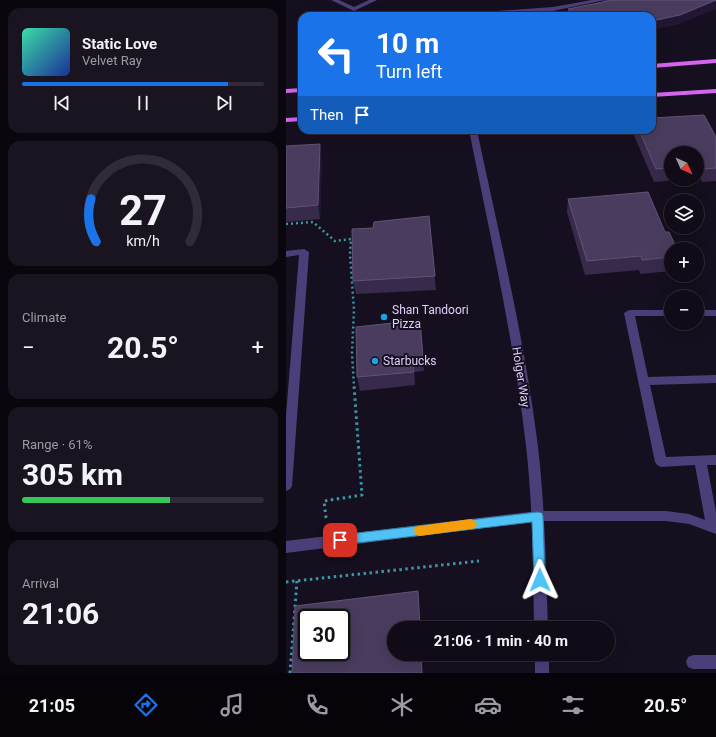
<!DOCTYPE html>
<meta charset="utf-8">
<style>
body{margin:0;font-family:Roboto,sans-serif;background:#191420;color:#f1f3f6;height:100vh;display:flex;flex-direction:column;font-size:15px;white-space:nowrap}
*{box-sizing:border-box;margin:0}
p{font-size:13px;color:#9c9ba1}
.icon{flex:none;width:22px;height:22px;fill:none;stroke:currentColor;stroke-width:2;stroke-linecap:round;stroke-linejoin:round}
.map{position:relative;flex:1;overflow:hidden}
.side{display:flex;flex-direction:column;gap:8px;padding:8px;background:#09060d;width:286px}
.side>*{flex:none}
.hud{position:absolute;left:12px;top:12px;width:358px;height:122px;border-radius:12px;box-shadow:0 4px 16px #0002,0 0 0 1px #302b36;background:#1a73e8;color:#fff;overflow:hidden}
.needle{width:26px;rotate:135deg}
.tools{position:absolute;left:378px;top:146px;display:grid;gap:8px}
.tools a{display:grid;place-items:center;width:40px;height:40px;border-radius:50%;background:#100b17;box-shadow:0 4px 16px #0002,0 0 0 1px #302b36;font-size:20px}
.speed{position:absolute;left:12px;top:609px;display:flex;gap:8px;font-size:20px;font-weight:700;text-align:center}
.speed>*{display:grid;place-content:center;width:52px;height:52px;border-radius:50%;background:#100b17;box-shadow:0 4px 16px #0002,0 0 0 1px #302b36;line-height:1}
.speed .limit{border:2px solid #111;border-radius:6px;background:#fff;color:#111}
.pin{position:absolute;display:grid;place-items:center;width:34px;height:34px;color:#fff;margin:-17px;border-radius:8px;box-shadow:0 2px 6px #0006}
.me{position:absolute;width:44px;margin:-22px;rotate:359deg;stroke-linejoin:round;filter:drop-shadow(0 0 3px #0008)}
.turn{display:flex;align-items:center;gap:14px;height:84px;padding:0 12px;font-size:18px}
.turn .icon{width:52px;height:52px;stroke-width:2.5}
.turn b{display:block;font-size:28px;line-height:34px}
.then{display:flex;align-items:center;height:38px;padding:0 12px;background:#0003;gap:8px;font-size:15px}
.big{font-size:30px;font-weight:700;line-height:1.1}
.side .card{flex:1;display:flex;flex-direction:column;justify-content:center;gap:6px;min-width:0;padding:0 14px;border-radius:12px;background:#191420}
.side .dial{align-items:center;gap:0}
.dial svg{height:104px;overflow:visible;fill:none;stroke:#302b36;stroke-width:7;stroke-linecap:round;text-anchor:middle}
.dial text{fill:#f1f3f6;stroke:none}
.song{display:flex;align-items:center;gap:12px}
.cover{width:48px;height:48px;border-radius:6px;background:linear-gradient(135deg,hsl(160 70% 55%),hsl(230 70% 35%))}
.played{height:4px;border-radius:2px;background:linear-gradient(90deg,#1a73e8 85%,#302b36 85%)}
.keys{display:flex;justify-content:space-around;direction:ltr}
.heat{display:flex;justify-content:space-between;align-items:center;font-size:22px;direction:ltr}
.charge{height:6px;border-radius:3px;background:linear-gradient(90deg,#34c759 61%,#302b36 0)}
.trip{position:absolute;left:101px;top:621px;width:228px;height:40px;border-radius:20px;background:#100b17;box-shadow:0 4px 16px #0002,0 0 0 1px #302b36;font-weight:700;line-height:40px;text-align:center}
.tab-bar{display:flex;height:64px;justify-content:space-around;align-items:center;background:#060409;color:#9c9ba1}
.tab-bar .icon{width:28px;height:28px}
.tab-bar .selected{color:#1a73e8}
.tab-bar b{font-size:18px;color:#f1f3f6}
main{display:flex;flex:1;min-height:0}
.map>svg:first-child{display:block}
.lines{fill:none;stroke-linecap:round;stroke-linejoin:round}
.path-far1{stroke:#3a97a6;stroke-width:2.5;stroke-dasharray:2 3;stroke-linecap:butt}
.path{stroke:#3a97a6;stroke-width:3;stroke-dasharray:2.5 3.5;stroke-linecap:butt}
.service{fill:#4c3f79;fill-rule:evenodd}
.minor{fill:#4c3f79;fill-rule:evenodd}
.primary{fill:#d664ef;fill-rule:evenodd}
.wall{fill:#372a4b}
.shaded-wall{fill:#221732}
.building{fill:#493c5e;stroke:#605376;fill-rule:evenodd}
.route{fill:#4fc3f7;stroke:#337fa1}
.slow{fill:#f59e0b}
.poi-dot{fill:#17a4e0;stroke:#150f1f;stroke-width:1.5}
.labels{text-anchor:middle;stroke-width:4;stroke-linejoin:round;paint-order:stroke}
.poi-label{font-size:12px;fill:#ded1fa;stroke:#150f1f;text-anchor:start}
.street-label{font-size:12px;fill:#ded1fa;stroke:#150f1f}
</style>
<main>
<section class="side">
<div class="card">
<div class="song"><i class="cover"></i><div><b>Static Love</b><p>Velvet Ray</p></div></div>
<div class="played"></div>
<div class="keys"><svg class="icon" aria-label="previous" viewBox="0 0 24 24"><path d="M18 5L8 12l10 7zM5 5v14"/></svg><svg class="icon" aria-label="pause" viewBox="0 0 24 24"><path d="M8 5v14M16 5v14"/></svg><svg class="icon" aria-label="next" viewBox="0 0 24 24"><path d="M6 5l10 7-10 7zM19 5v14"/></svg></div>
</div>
<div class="card dial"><svg viewBox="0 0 100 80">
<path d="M14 69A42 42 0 1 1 86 69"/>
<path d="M14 69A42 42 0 0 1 10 36" stroke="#1a73e8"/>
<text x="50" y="56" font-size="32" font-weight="700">27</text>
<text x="50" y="72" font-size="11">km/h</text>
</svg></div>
<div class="card"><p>Climate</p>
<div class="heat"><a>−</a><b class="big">20.5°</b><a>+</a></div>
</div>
<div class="card"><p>Range · 61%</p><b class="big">305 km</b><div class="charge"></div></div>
<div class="card"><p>Arrival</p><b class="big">21:06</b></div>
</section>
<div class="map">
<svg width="430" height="673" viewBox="0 0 430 673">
<rect width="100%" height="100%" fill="#150f1f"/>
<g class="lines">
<polyline class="path-far1" points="0,224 27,222 49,241 65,239 64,254 68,310 66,353 68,386"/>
<g class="path">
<polyline points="40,518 38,501 76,495 68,385"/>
<polyline points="0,582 193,561"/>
<polyline points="4,673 11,581"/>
</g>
<g class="service">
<polygon points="45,0 53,0 68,7 83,0 91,0 68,11"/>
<polygon points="306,0 319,0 267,11 189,16 211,11 267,7"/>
<polygon points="18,249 23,252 6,486 4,489 0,491 0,415 13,255 0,257 0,251"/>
<polygon points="343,310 385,310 385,316 349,316 362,377 430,375 430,383 364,385 380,457 430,455 430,465 421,465 430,512 430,534 403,524 380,521 252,521 0,553 0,541 252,511 380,511 403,514 419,520 409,465 375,467 371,465 369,462 338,313"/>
<rect x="411" y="310" width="19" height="6"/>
<polygon points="407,655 430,655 430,669 407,669 402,667 400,662 402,657"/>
</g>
<g class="minor">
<path d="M183,130H191C213,235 239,340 252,447C259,507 260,568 262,628H248C247,567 247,506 240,446C228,340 204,235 183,130Z"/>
<rect x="249" y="654" width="14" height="19"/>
</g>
<g class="primary">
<polygon points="430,59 430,63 366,68 366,64"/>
<polygon points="16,88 16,92 0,93 0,89"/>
<polygon points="430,89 430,93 366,97 366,93"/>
<polygon points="16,117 16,121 0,122 0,118"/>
</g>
</g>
<g class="wall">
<polygon points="317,0 430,0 393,24 366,29 366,16 281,16 282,9 317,2"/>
<polygon points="347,130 366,130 430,137 430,181 416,182 414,178 411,178 411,153 385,153 385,179 404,179 368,182 347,133"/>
<polygon points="0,146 36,157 34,219 0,222"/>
<polygon points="282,199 385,249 385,271 354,274 353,270 299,275 281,212"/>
<polygon points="143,216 150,290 70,294 67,281 87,228"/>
<polygon points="134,320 138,371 129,372 129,385 74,391 71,377"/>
</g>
<g class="shaded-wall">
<polygon points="430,0 430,9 393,24 366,29 366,21"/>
<polygon points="34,144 36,157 34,219 32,205"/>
<polygon points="134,320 136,333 138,371 137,358"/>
<polygon points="127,359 129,372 129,385"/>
</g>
<g class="building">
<polygon points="327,0 430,0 394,15 366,21 366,16 289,16 282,9"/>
<polygon points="418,115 430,137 430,168 419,169 417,165 411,166 411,153 385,153 385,168 370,169 353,130 366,130 366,118"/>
<polygon points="34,144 32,205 0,208 0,146"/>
<polygon points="362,192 379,232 383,232 391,249 385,249 385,257 356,260 355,256 301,261 282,199"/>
<polygon points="143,216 149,276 67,281 66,229 87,228 88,222"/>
<polygon points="134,320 137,358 127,359 128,372 71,377 70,327"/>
<path d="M132,591L134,628H108V654H135L136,673H6L9,606ZM21,618H55V652H21Z"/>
</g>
<polygon class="route" points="252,512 256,513 257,516 259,580 258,584 254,586 249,584 248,580 246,522 54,545 50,544 49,540 50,537 54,535"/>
<polygon class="slow" points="185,519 189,521 191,524 189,528 185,529 133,536 129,534 128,531 129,527 133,526"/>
<g class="poi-dot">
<circle cx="98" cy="317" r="4"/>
<circle cx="89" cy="361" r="4"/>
</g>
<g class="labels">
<g class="poi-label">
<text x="106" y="314">Shan Tandoori<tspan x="106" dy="14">Pizza</tspan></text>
<text x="97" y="365">Starbucks</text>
</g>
<g class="street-label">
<text transform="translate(235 377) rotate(81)" y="4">Holger Way</text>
</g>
</g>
</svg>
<div class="tools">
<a><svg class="needle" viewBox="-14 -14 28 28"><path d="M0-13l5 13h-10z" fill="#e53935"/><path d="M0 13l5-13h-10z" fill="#9c9ba1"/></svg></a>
<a><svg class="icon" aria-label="layers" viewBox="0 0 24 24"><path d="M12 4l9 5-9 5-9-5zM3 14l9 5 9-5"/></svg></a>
<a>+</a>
<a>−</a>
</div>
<div class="speed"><div class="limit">30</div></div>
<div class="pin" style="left:54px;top:540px;background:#d93025"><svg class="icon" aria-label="arrive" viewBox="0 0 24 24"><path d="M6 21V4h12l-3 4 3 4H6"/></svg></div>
<svg class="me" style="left:254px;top:580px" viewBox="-20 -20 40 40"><path d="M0-17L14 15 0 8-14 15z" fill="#4fc3f7" stroke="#fff" stroke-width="4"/></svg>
<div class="trip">21:06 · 1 min · 40 m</div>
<div class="hud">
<div class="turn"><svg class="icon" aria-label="left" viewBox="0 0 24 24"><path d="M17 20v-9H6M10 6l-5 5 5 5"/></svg><div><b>10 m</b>Turn left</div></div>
<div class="then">Then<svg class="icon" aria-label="arrive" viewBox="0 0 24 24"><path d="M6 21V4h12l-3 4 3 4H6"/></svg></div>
</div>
</div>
</main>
<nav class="tab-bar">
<b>21:05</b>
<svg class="icon selected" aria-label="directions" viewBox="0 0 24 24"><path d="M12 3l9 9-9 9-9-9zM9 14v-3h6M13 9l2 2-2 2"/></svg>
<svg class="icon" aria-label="music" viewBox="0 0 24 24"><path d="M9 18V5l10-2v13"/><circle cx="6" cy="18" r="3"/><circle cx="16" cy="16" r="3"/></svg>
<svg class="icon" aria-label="phone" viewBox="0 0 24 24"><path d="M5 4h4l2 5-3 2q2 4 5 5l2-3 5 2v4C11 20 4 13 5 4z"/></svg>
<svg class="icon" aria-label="climate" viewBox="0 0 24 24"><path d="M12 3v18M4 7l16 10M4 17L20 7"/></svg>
<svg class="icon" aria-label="car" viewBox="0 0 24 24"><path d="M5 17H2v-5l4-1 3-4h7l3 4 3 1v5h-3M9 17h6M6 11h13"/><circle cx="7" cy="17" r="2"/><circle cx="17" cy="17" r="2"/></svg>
<svg class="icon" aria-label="filters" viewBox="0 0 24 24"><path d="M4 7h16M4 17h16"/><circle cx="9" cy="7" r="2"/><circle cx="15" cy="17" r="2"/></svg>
<b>20.5°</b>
</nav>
